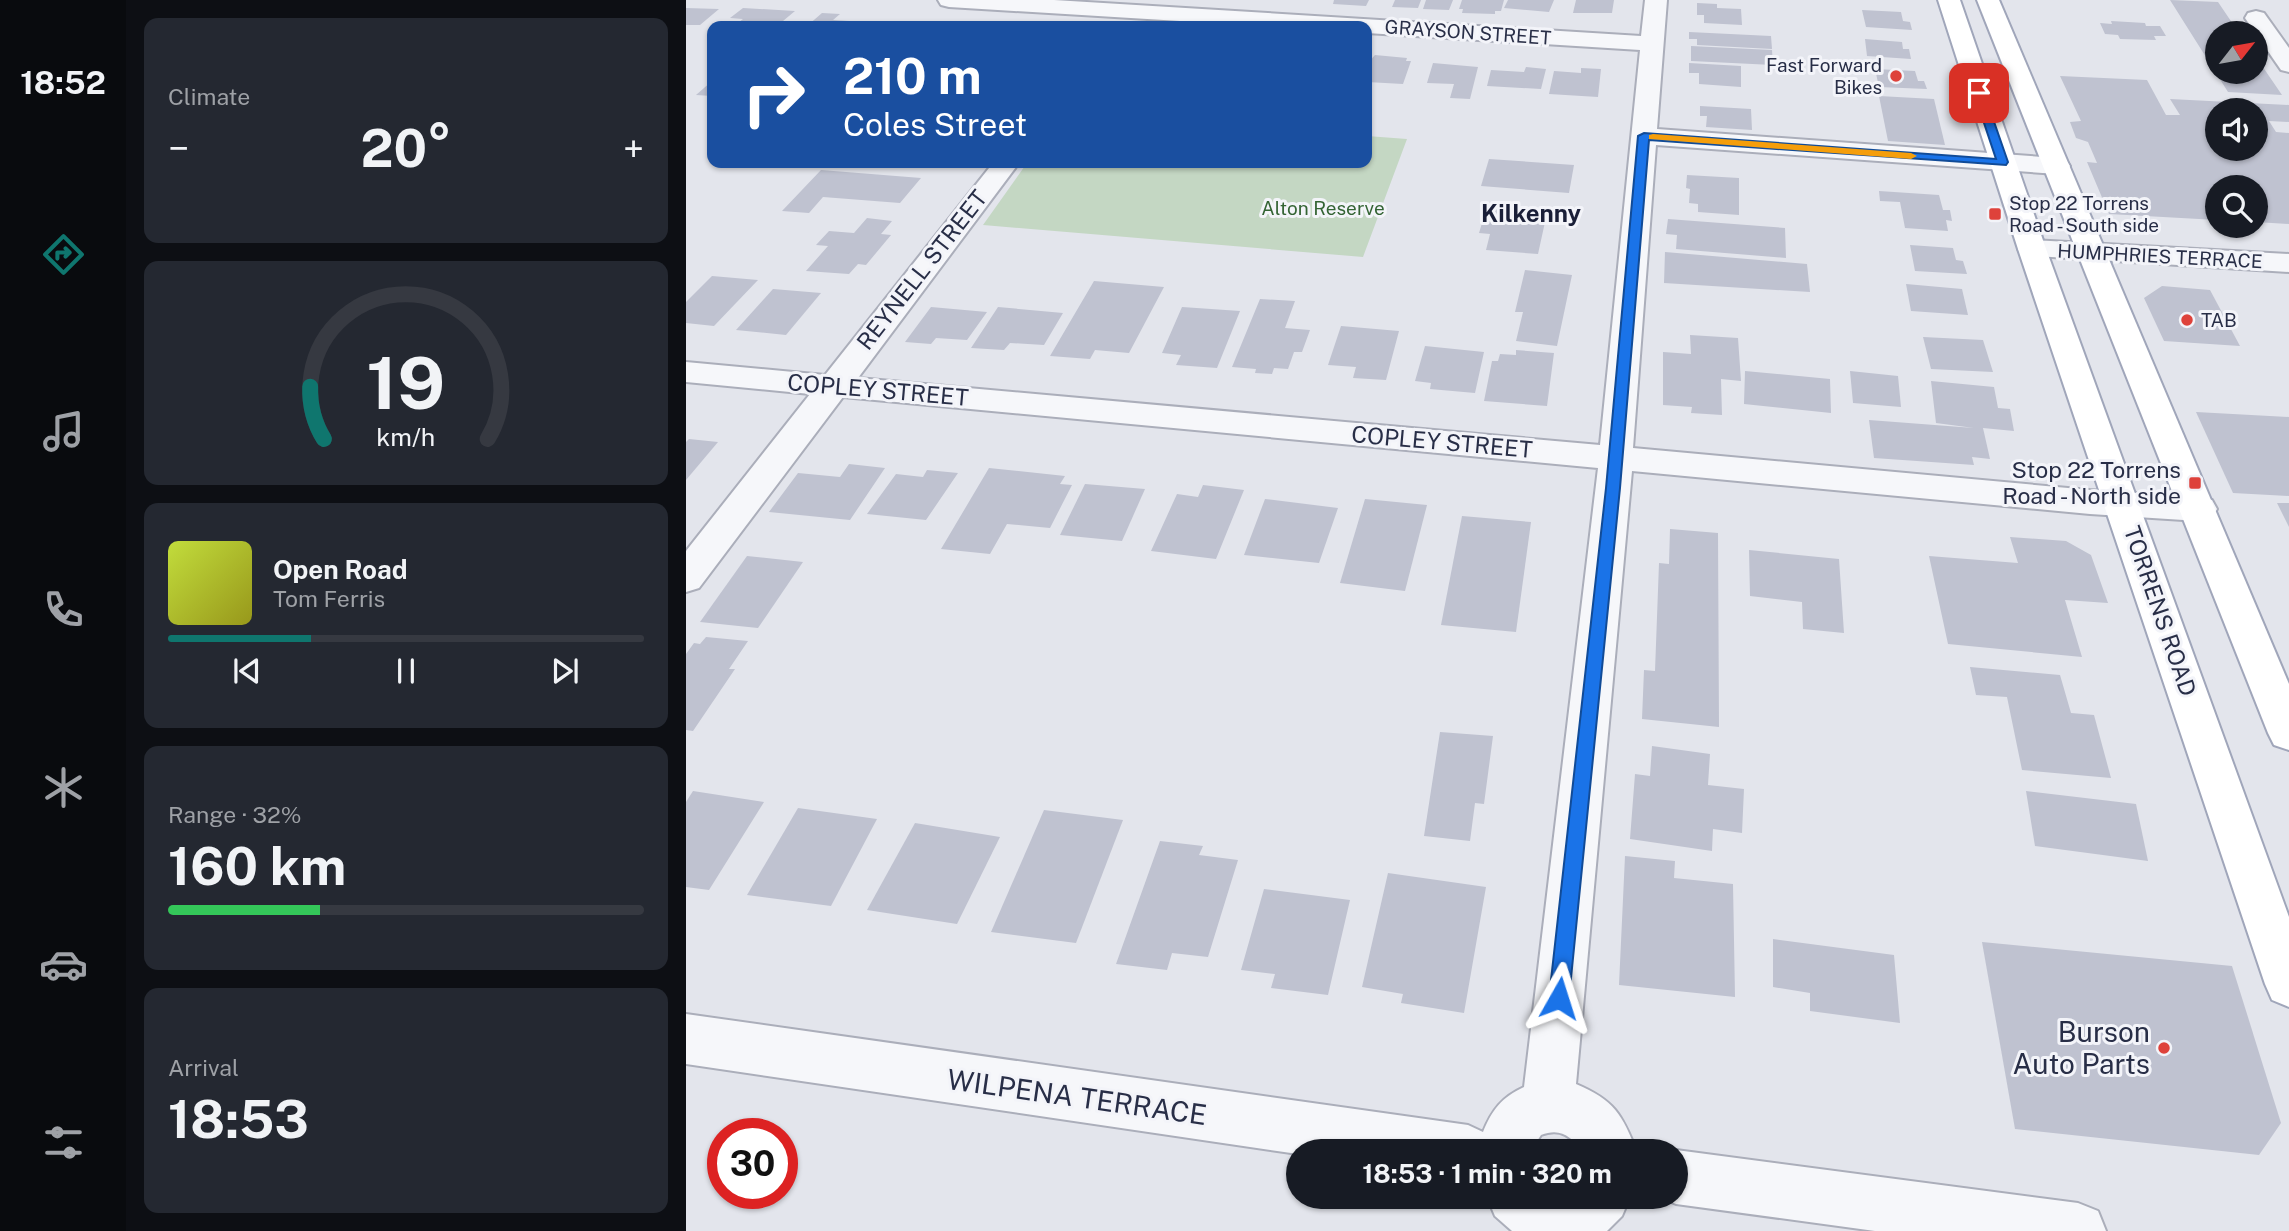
<!DOCTYPE html>
<meta charset="utf-8">
<style>
body{margin:0;font-family:"Public Sans",sans-serif;background:#242831;color:#f1f3f6;height:100vh;display:flex;flex-direction:column;font-size:26px;white-space:nowrap}
*{box-sizing:border-box;margin:0}
p{font-size:23px;color:#9ea1a6}
.icon{flex:none;width:38px;height:38px;fill:none;stroke:currentColor;stroke-width:2;stroke-linecap:round;stroke-linejoin:round}
.map{position:relative;flex:1;overflow:hidden}
.side{display:flex;flex-direction:column;gap:18px;padding:18px;background:#0d0f14;width:560px}
.side>*{flex:none}
.hud{position:absolute;left:21px;top:21px;width:665px;height:147px;border-radius:14px;box-shadow:0 2px 5px #0004;background:#1a4fa0;color:#fff;overflow:hidden}
.needle{width:46px;rotate:59deg}
.tools{position:absolute;left:1519px;top:21px;display:grid;gap:14px}
.tools a{display:grid;place-items:center;width:63px;height:63px;border-radius:50%;background:#171b24;box-shadow:0 2px 5px #0004;font-size:35px}
.speed{position:absolute;left:21px;top:1118px;display:flex;gap:14px;font-size:35px;font-weight:700;text-align:center}
.speed>*{display:grid;place-content:center;width:91px;height:91px;border-radius:50%;background:#171b24;box-shadow:0 2px 5px #0004;line-height:1}
.speed .limit{border:10px solid #d22;background:#fff;color:#111}
.pin{position:absolute;display:grid;place-items:center;width:60px;height:60px;color:#fff;margin:-30px;border-radius:14px;box-shadow:0 4px 10px #0006}
.me{position:absolute;width:77px;margin:-38px;rotate:6deg;stroke-linejoin:round;filter:drop-shadow(0 0 5px #0008)}
.turn{display:flex;align-items:center;gap:24px;height:147px;padding:0 21px;font-size:32px}
.turn .icon{width:91px;height:91px;stroke-width:2.5}
.turn b{display:block;font-size:49px;line-height:60px}
.big{font-size:52px;font-weight:700;line-height:1.1}
.side .widget{flex:1;display:flex;flex-direction:column;justify-content:center;gap:10px;min-width:0;padding:0 24px;border-radius:14px;background:#242831}
.side .dial{align-items:center;gap:0}
.dial svg{height:182px;overflow:visible;fill:none;stroke:#363941;stroke-width:7;stroke-linecap:round;text-anchor:middle}
.dial text{fill:#f1f3f6;stroke:none}
.song{display:flex;align-items:center;gap:21px}
.cover{width:84px;height:84px;border-radius:10px;background:linear-gradient(135deg,hsl(70 70% 55%),hsl(60 70% 35%))}
.played{height:7px;border-radius:4px;background:linear-gradient(90deg,#0f766e 30%,#363941 30%)}
.keys{display:flex;justify-content:space-around;direction:ltr}
.heat{display:flex;justify-content:space-between;align-items:center;font-size:38px;direction:ltr}
.charge{height:10px;border-radius:5px;background:linear-gradient(90deg,#34c759 32%,#363941 0)}
.trip{position:absolute;left:600px;top:1139px;width:402px;height:70px;border-radius:35px;background:#171b24;box-shadow:0 2px 5px #0004;font-weight:700;line-height:70px;text-align:center}
main{display:flex;flex:1;min-height:0}
.tab-bar{display:flex;flex-direction:column;width:126px;justify-content:space-around;align-items:center;background:#090b0e;color:#9ea1a6}
.tab-bar .icon{width:49px;height:49px}
.tab-bar .on{color:#0f766e}
.tab-bar b{font-size:32px;color:#f1f3f6}
.map>svg:first-child{display:block}
.green{fill:#c4d7c3}
.building{fill:#bfc2d0;fill-rule:evenodd}
.lines{fill:none;stroke-linecap:round;stroke-linejoin:round}
.minor-casing{stroke:#abaeba;stroke-width:4}
.major-casing{stroke:#a0a6ba;stroke-width:4}
.minor{fill:#f6f7fa;fill-rule:evenodd}
.major{fill:#fff;fill-rule:evenodd}
.route{fill:#1a73e8;stroke:#114b97;stroke-width:2}
.slow{fill:#f59e0b}
.poi-dot{fill:#de423b;stroke:#f3f4f9;stroke-width:2.5}
.labels{text-anchor:middle;stroke-width:6;stroke-linejoin:round;paint-order:stroke}
.far-street-label{font-size:19px;fill:#282e47;stroke:#f3f4f9}
.far-poi-label{font-size:19px;fill:#282e47;stroke:#f3f4f9;text-anchor:start}
.far-park-label{font-size:19px;fill:#346434;stroke:#f3f4f9}
.street-label{font-size:23px;fill:#282e47;stroke:#f3f4f9}
.poi-label{font-size:23px;fill:#282e47;stroke:#f3f4f9;text-anchor:end}
.far-district-label{font-size:24px;font-weight:bold;fill:#1a1f38;stroke:#f3f4f9}
.near-poi-label{font-size:28px;fill:#282e47;stroke:#f3f4f9;text-anchor:end}
.near-street-label{font-size:28px;fill:#282e47;stroke:#f3f4f9}
</style>
<main>
<nav class="tab-bar">
<b>18:52</b>
<svg class="icon on" aria-label="directions" viewBox="0 0 24 24"><path d="M12 3l9 9-9 9-9-9zM9 14v-3h6M13 9l2 2-2 2"/></svg>
<svg class="icon" aria-label="music" viewBox="0 0 24 24"><path d="M9 18V5l10-2v13"/><circle cx="6" cy="18" r="3"/><circle cx="16" cy="16" r="3"/></svg>
<svg class="icon" aria-label="phone" viewBox="0 0 24 24"><path d="M5 4h4l2 5-3 2q2 4 5 5l2-3 5 2v4C11 20 4 13 5 4z"/></svg>
<svg class="icon" aria-label="climate" viewBox="0 0 24 24"><path d="M12 3v18M4 7l16 10M4 17L20 7"/></svg>
<svg class="icon" aria-label="car" viewBox="0 0 24 24"><path d="M5 17H2v-5l4-1 3-4h7l3 4 3 1v5h-3M9 17h6M6 11h13"/><circle cx="7" cy="17" r="2"/><circle cx="17" cy="17" r="2"/></svg>
<svg class="icon" aria-label="filters" viewBox="0 0 24 24"><path d="M4 7h16M4 17h16"/><circle cx="9" cy="7" r="2"/><circle cx="15" cy="17" r="2"/></svg>
</nav>
<section class="side">
<div class="widget"><p>Climate</p>
<div class="heat"><a>−</a><b class="big">20°</b><a>+</a></div>
</div>
<div class="widget dial"><svg viewBox="0 0 100 80">
<path d="M14 69A42 42 0 1 1 86 69"/>
<path d="M14 69A42 42 0 0 1 8 46" stroke="#0f766e"/>
<text x="50" y="56" font-size="32" font-weight="700">19</text>
<text x="50" y="72" font-size="11">km/h</text>
</svg></div>
<div class="widget">
<div class="song"><i class="cover"></i><div><b>Open Road</b><p>Tom Ferris</p></div></div>
<div class="played"></div>
<div class="keys"><svg class="icon" aria-label="previous" viewBox="0 0 24 24"><path d="M18 5L8 12l10 7zM5 5v14"/></svg><svg class="icon" aria-label="pause" viewBox="0 0 24 24"><path d="M8 5v14M16 5v14"/></svg><svg class="icon" aria-label="next" viewBox="0 0 24 24"><path d="M6 5l10 7-10 7zM19 5v14"/></svg></div>
</div>
<div class="widget"><p>Range · 32%</p><b class="big">160 km</b><div class="charge"></div></div>
<div class="widget"><p>Arrival</p><b class="big">18:53</b></div>
</section>
<div class="map">
<svg width="1603" height="1231" viewBox="0 0 1603 1231">
<rect width="100%" height="100%" fill="#e3e5ec"/>
<polygon class="green" points="681,136 721,139 677,257 297,225 341,163 681,163"/>
<g class="building">
<polygon points="648,0 683,0 680,6 647,4"/>
<polygon points="709,0 735,0 732,8 706,7"/>
<polygon points="740,0 767,0 763,10 737,9"/>
<polygon points="776,0 818,0 815,11 809,11 809,14 776,13 777,9 773,9"/>
<polygon points="822,0 868,0 863,12 818,8"/>
<polygon points="890,0 928,0 926,13 887,13"/>
<polygon points="1484,0 1532,2 1553,33 1531,33 1531,72 1570,72 1570,57 1596,95 1542,92"/>
<polygon points="1011,3 1031,4 1031,8 1055,9 1056,25 1018,23 1018,15 1011,15"/>
<polygon points="0,8 33,9 14,25 0,25"/>
<polygon points="57,8 109,11 91,26 48,26 57,19 44,18"/>
<polygon points="1176,10 1215,12 1217,21 1224,22 1226,30 1180,27"/>
<polygon points="136,13 154,14 147,20 163,21 157,26 121,26"/>
<polygon points="182,21 216,23 213,26 177,26"/>
<polygon points="1425,21 1459,23 1460,26 1474,26 1480,36 1468,36 1470,40 1434,39 1432,35 1419,34 1414,23 1426,24"/>
<polygon points="1003,32 1085,36 1086,49 1011,45 1011,39 1003,39"/>
<polygon points="1179,39 1216,42 1217,49 1223,49 1225,59 1181,56"/>
<polygon points="1005,46 1086,50 1087,65 1005,61"/>
<polygon points="689,55 721,58 720,61 725,61 717,84 681,82 681,64"/>
<polygon points="747,63 792,67 784,99 764,98 768,84 741,83"/>
<polygon points="1003,63 1055,66 1055,87 1013,84 1013,73 1003,73"/>
<polygon points="840,67 860,69 855,89 801,86 805,70 838,72"/>
<polygon points="895,68 915,69 912,97 863,94 868,71 895,73"/>
<polygon points="1189,69 1229,71 1232,81 1238,81 1241,89 1193,87"/>
<path d="M1374,76L1461,80L1480,115H1494L1484,99L1603,105V122L1583,121L1590,132L1603,133V224L1570,222V187H1531V220L1423,214L1401,162L1411,163L1402,142L1390,138L1384,122L1395,121ZM1531,110H1570V149H1531Z"/>
<polygon points="26,81 26,96 10,95"/>
<polygon points="1193,96 1248,99 1259,145 1202,141"/>
<polygon points="1014,106 1065,109 1066,130 1020,127 1021,116 1014,116"/>
<polygon points="803,159 888,165 883,193 795,186"/>
<polygon points="135,170 235,178 214,203 137,197 123,213 96,211"/>
<polygon points="1001,175 1053,178 1053,215 1012,212 1012,204 1003,203 1004,189 1000,188"/>
<polygon points="1193,191 1253,195 1257,210 1264,210 1266,221 1260,220 1262,231 1219,228 1214,202 1194,201"/>
<polygon points="801,207 861,213 852,254 800,250 804,234 793,233"/>
<polygon points="181,218 206,221 195,234 205,235 180,265 172,264 163,274 120,271 142,246 130,245 143,231 168,233"/>
<polygon points="982,219 1099,228 1100,258 990,249 991,235 980,234"/>
<polygon points="1224,245 1267,248 1270,260 1277,261 1281,274 1229,271"/>
<polygon points="979,252 1121,264 1124,292 978,283"/>
<polygon points="839,270 886,275 871,346 830,341 837,312 829,312"/>
<polygon points="26,276 72,280 28,326 0,323 0,302"/>
<polygon points="408,281 478,287 443,353 409,350 404,359 364,356"/>
<polygon points="1220,284 1276,289 1282,315 1225,311"/>
<polygon points="1476,286 1524,290 1554,346 1478,341 1458,298"/>
<polygon points="87,289 135,293 100,335 50,330"/>
<polygon points="574,299 609,301 599,328 624,330 616,352 608,352 602,369 588,368 586,374 569,373 570,369 546,367"/>
<polygon points="245,307 301,312 281,340 250,338 245,344 219,342"/>
<polygon points="312,307 377,313 358,345 324,343 318,350 285,348"/>
<polygon points="496,307 554,311 531,368 490,365 495,355 476,353"/>
<polygon points="655,326 713,331 700,380 667,378 670,367 642,365"/>
<polygon points="1004,335 1052,338 1055,381 1035,379 1036,415 1005,413 1006,407 977,405 977,352 1005,354"/>
<polygon points="1237,337 1297,340 1307,372 1245,369"/>
<polygon points="739,346 798,352 789,393 744,389 745,383 729,381"/>
<polygon points="830,350 868,353 861,406 798,401 806,361 812,361 814,354 830,355"/>
<polygon points="1059,371 1144,379 1145,413 1058,404"/>
<polygon points="1164,371 1212,376 1215,407 1167,403"/>
<polygon points="1245,381 1308,387 1312,408 1324,409 1328,431 1297,428 1304,459 1286,457 1288,465 1188,458 1183,420 1288,428 1250,423"/>
<polygon points="1510,412 1603,417 1603,496 1547,493"/>
<polygon points="3,439 32,442 0,480 0,442"/>
<polygon points="163,464 199,468 164,520 83,512 112,473 154,477"/>
<polygon points="303,468 379,476 374,484 386,485 364,528 321,524 304,554 255,549"/>
<polygon points="241,470 272,473 240,520 181,514 210,474 237,477"/>
<polygon points="399,484 459,489 436,541 374,535"/>
<polygon points="517,485 558,490 530,559 465,551 491,494 512,497"/>
<polygon points="579,499 652,508 633,563 558,555"/>
<polygon points="679,499 741,505 719,591 654,583"/>
<polygon points="1591,503 1603,503 1603,527"/>
<polygon points="776,516 845,522 830,632 755,625"/>
<polygon points="984,529 1032,533 1033,727 956,719 958,670 969,671 973,563 983,564"/>
<polygon points="1324,537 1380,541 1405,555 1422,603 1379,600 1396,657 1262,644 1243,556 1332,563"/>
<polygon points="1063,550 1153,559 1158,633 1117,629 1116,602 1064,596"/>
<polygon points="61,556 117,562 72,628 14,622"/>
<polygon points="20,637 62,641 43,669 49,669 7,731 0,730 0,654 8,643 14,644"/>
<polygon points="1284,667 1374,675 1385,713 1408,715 1425,778 1336,770 1321,697 1290,695"/>
<polygon points="754,732 807,736 798,804 789,803 784,841 738,836"/>
<polygon points="966,746 1024,754 1022,785 1058,789 1056,833 1027,829 1026,851 944,839 949,774 964,776"/>
<polygon points="7,791 78,802 23,890 0,887 0,802"/>
<polygon points="1340,791 1450,804 1462,861 1349,846"/>
<polygon points="112,808 191,819 145,906 61,895"/>
<polygon points="358,810 437,820 390,943 305,932"/>
<polygon points="229,823 314,837 271,924 181,910"/>
<polygon points="474,841 517,846 513,855 552,860 522,957 486,953 481,970 430,964"/>
<polygon points="939,856 989,861 988,878 1047,884 1049,997 933,985"/>
<polygon points="702,873 800,887 778,1013 715,1003 717,994 676,987"/>
<polygon points="578,889 664,900 642,995 585,988 589,974 555,970"/>
<polygon points="1087,939 1208,955 1214,1023 1124,1011 1124,993 1087,987"/>
<polygon points="1296,942 1546,966 1595,1123 1573,1155 1329,1129"/>
</g>
<g class="lines">
<defs>
<g id="minor">
<path d="M252,0H368L955,36L959,0H981L971,129L1371,158L1380,160L1384,166L1380,172L1371,174L970,145L947,448L1404,490L1513,497L1526,500L1531,509L1526,518L1513,521L1404,514L946,471L890,1084C928,1100 936,1114 951,1152H898C885,1137 875,1127 855,1135L844,1152H612V1154L0,1064V1014L782,1125L797,1132C806,1110 816,1097 838,1087L912,468L157,397L13,588L0,592V551L124,394L0,382V362L139,375L307,163H333L172,378L914,445L954,50L681,33V26H576L263,7L255,5Z"/>
<polygon points="1570,11 1578,13 1603,48 1603,72 1595,70 1559,18 1562,13"/>
<polygon points="1346,240 1603,254 1603,272 1336,255 1332,249 1336,243"/>
<polygon points="990,1150 1392,1203 1412,1211 1420,1231 1189,1231 990,1204 973,1197 990,1197 990,1152 987,1152"/>
<polygon points="801,1197 944,1197 936,1216 921,1231 826,1231 809,1216"/>
</g>
<g id="major">
<polygon points="1252,0 1274,0 1360,249 1603,917 1603,1007 1586,1000 1579,984 1332,249"/>
<polygon points="1291,0 1313,0 1603,684 1603,750 1588,745 1582,733"/>
</g>
</defs>
<use href="#minor" class="minor-casing"/>
<use href="#major" class="major-casing"/>
<use href="#minor" class="minor"/>
<use href="#major" class="major"/>
</g>
<polygon class="route" points="1293,90 1298,93 1322,162 1320,165 963,140 934,488 883,998 880,1004 873,1007 866,1004 863,998 920,488 952,136 958,133 1310,159 1288,93"/>
<polygon class="slow" points="967,134 1225,153 1231,156 1225,159 963,139 963,135"/>
<g class="poi-dot">
<circle cx="1210" cy="76" r="7"/>
<rect x="1302" y="207" width="14" height="14" rx="3.5"/>
<circle cx="1501" cy="320" r="7"/>
<rect x="1502" y="476" width="14" height="14" rx="3.5"/>
<circle cx="1478" cy="1048" r="7"/>
</g>
<g class="labels">
<g class="far-street-label">
<text transform="translate(782 32) rotate(4)" y="7">GRAYSON STREET</text>
<text transform="translate(1474 256) rotate(3)" y="7">HUMPHRIES TERRACE</text>
</g>
<g class="far-poi-label">
<text x="1196" y="72" text-anchor="end">Fast Forward<tspan x="1196" dy="22">Bikes</tspan></text>
<text x="1323" y="210">Stop 22 Torrens<tspan x="1323" dy="22">Road - South side</tspan></text>
<text x="1515" y="327">TAB</text>
</g>
<g class="far-park-label">
<text x="637" y="215">Alton Reserve</text>
</g>
<g class="street-label">
<text transform="translate(236 270) rotate(-52)" y="8">REYNELL STREET</text>
<text transform="translate(192 390) rotate(5)" y="8">COPLEY STREET</text>
<text transform="translate(756 442) rotate(5)" y="8">COPLEY STREET</text>
<text transform="translate(1474 611) rotate(71)" y="8">TORRENS ROAD</text>
</g>
<g class="poi-label">
<text x="1495" y="478">Stop 22 Torrens<tspan x="1495" dy="26">Road - North side</tspan></text>
</g>
<g class="far-district-label">
<text x="845" y="222">Kilkenny</text>
</g>
<g class="near-poi-label">
<text x="1464" y="1042">Burson<tspan x="1464" dy="32">Auto Parts</tspan></text>
</g>
<g class="near-street-label">
<text transform="translate(391 1097) rotate(8)" y="10">WILPENA TERRACE</text>
</g>
</g>
</svg>
<div class="tools">
<a><svg class="needle" viewBox="-14 -14 28 28"><path d="M0-13l5 13h-10z" fill="#e53935"/><path d="M0 13l5-13h-10z" fill="#9ea1a6"/></svg></a>
<a><svg class="icon" aria-label="sound" viewBox="0 0 24 24"><path d="M4 9h4l5-4v14l-5-4H4zM17 9q2 3 0 6"/></svg></a>
<a><svg class="icon" aria-label="search" viewBox="0 0 24 24"><circle cx="10" cy="10" r="6"/><path d="M15 15l6 6"/></svg></a>
</div>
<div class="speed"><div class="limit">30</div></div>
<div class="pin" style="left:1293px;top:93px;background:#d93025"><svg class="icon" aria-label="arrive" viewBox="0 0 24 24"><path d="M6 21V4h12l-3 4 3 4H6"/></svg></div>
<svg class="me" style="left:873px;top:998px" viewBox="-20 -20 40 40"><path d="M0-17L14 15 0 8-14 15z" fill="#1a73e8" stroke="#fff" stroke-width="4"/></svg>
<div class="trip">18:53 · 1 min · 320 m</div>
<div class="hud">
<div class="turn"><svg class="icon" aria-label="right" viewBox="0 0 24 24"><path d="M7 20v-9h11M14 6l5 5-5 5"/></svg><div><b>210 m</b>Coles Street</div></div>
</div>
</div>
</main>
